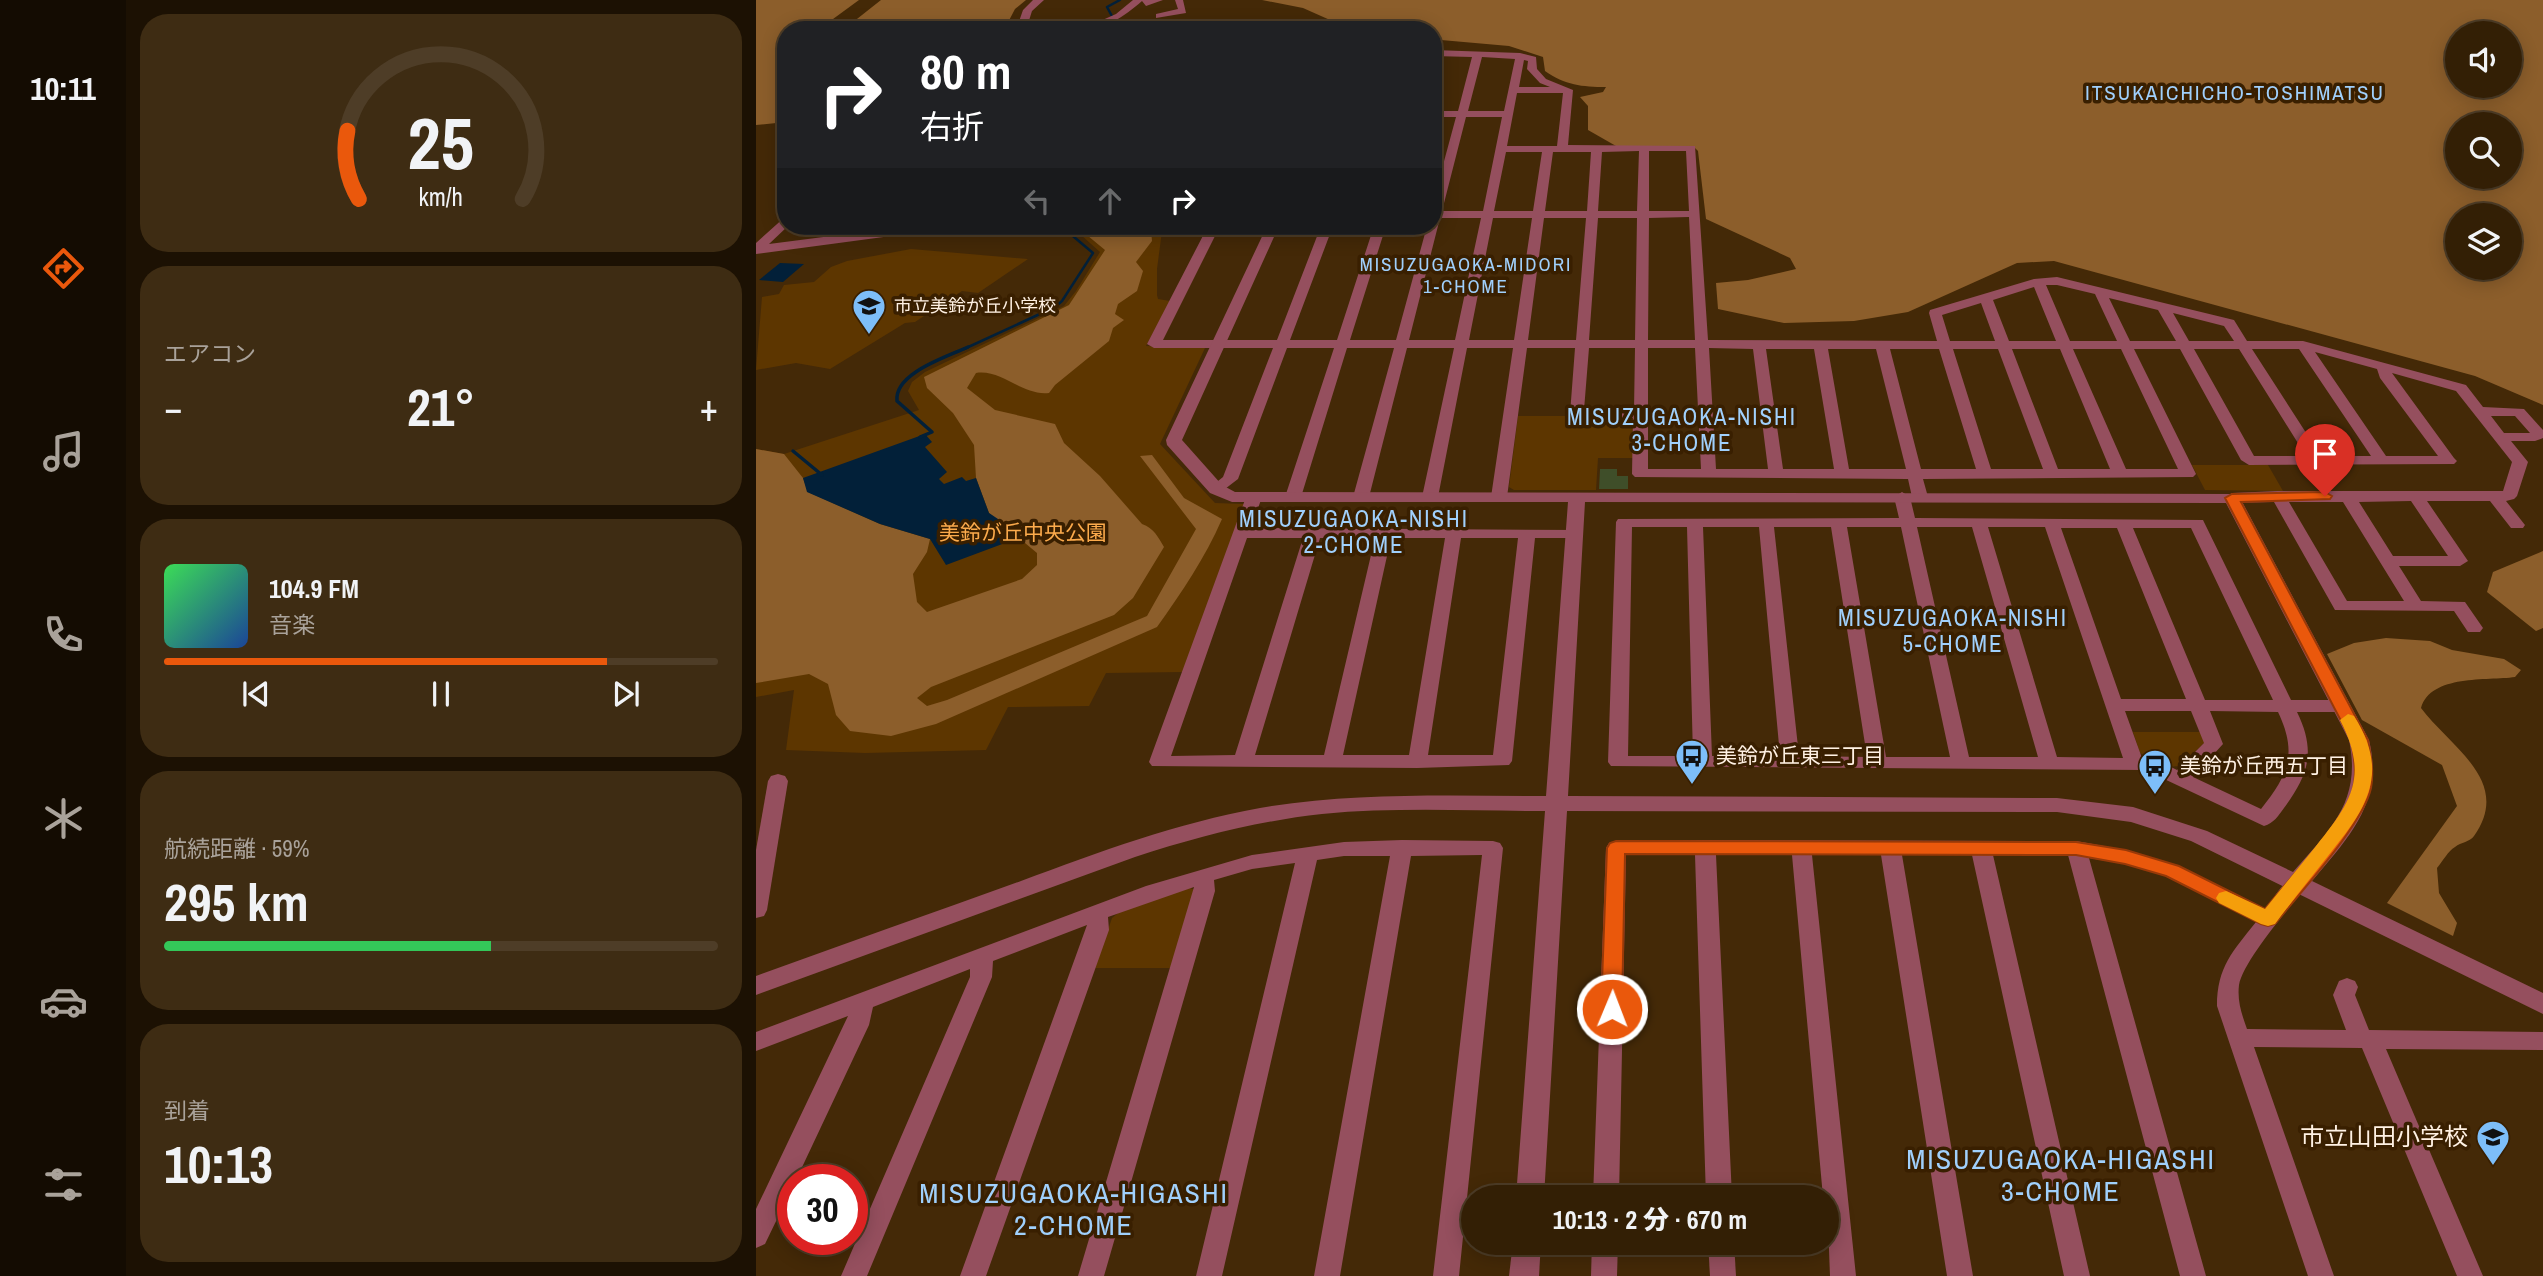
<!DOCTYPE html>
<html lang="ja">
<meta charset="utf-8">
<style>
body{margin:0;font-family:"Archivo Narrow","Noto Sans JP",sans-serif;background:#3e2c13;color:#f1f3f6;height:100vh;display:flex;flex-direction:column;font-size:26px;white-space:nowrap}
*{box-sizing:border-box;margin:0}
p{font-size:23px;color:#a9a29a}
.icon{flex:none;width:38px;height:38px;fill:none;stroke:currentColor;stroke-width:2;stroke-linecap:round;stroke-linejoin:round}
.map{position:relative;flex:1;overflow:hidden}
.panel{display:flex;flex-direction:column;gap:14px;padding:14px;background:#1c1103;width:630px}
.panel>*{flex:none}
.banner{position:absolute;left:21px;top:21px;width:665px;height:214px;border-radius:28px;box-shadow:0 4px 18px #0003,0 0 0 2px #4e3d27;background:#202124;color:#fff;overflow:hidden}
.buttons{position:absolute;left:1689px;top:21px;display:grid;gap:14px}
.buttons a{display:grid;place-items:center;width:77px;height:77px;border-radius:50%;background:#331f05;box-shadow:0 4px 18px #0003,0 0 0 2px #4e3d27;font-size:35px}
.speed{position:absolute;left:21px;top:1164px;display:flex;gap:14px;font-size:35px;font-weight:700;text-align:center}
.speed>*{display:grid;place-content:center;width:91px;height:91px;border-radius:50%;background:#331f05;box-shadow:0 4px 18px #0003,0 0 0 2px #4e3d27;line-height:1}
.speed .limit{border:10px solid #d22;background:#fff;color:#111}
.pin{position:absolute;display:grid;place-items:center;width:60px;height:60px;color:#fff;margin:-72px -30px;border-radius:50% 50% 50% 0;rotate:-45deg;box-shadow:0 0 7px #0007}
.pin .icon{rotate:45deg}
.me{position:absolute;width:77px;margin:-38px;rotate:1deg;stroke-linejoin:round;filter:drop-shadow(0 0 5px #0008)}
.turn{display:flex;align-items:center;gap:24px;height:147px;padding:0 28px;font-size:32px}
.turn .icon{width:91px;height:91px;stroke-width:2.5}
.turn b{display:block;font-size:49px;line-height:60px}
.lanes{display:flex;align-items:center;height:66px;padding:0 28px;background:#0003;justify-content:center;gap:35px;direction:ltr}
.lanes .off{opacity:.35}
.big{font-size:52px;font-weight:800;line-height:1.1}
.panel .card{flex:1;display:flex;flex-direction:column;justify-content:center;gap:10px;min-width:0;padding:0 24px;border-radius:28px;background:#3e2c13}
.panel .dial{align-items:center;gap:0}
.dial svg{height:182px;overflow:visible;fill:none;stroke:#4e3d27;stroke-width:7;stroke-linecap:round;text-anchor:middle}
.dial text{fill:#f1f3f6;stroke:none}
.song{display:flex;align-items:center;gap:21px}
.cover{width:84px;height:84px;border-radius:10px;background:linear-gradient(135deg,hsl(130 70% 55%),hsl(220 70% 35%))}
.played{height:7px;border-radius:4px;background:linear-gradient(90deg,#ea580c 80%,#4e3d27 80%)}
.keys{display:flex;justify-content:space-around;direction:ltr}
.heat{display:flex;justify-content:space-between;align-items:center;font-size:38px;direction:ltr}
.charge{height:10px;border-radius:5px;background:linear-gradient(90deg,#34c759 59%,#4e3d27 0)}
.trip{position:absolute;left:705px;top:1185px;width:378px;height:70px;border-radius:35px;background:#331f05;box-shadow:0 4px 18px #0003,0 0 0 2px #4e3d27;font-weight:800;line-height:70px;text-align:center}
main{display:flex;flex:1;min-height:0}
.tab-bar{display:flex;flex-direction:column;width:126px;justify-content:space-around;align-items:center;background:#140c02;color:#a9a29a}
.tab-bar .icon{width:49px;height:49px}
.tab-bar .on{color:#ea580c}
.tab-bar b{font-size:32px;color:#f1f3f6}
.map>svg:first-child{display:block}
.green{fill:#5d3600}
.forest{fill:#8c5e2b;fill-rule:evenodd}
.water{fill:#022039}
.lines{fill:none;stroke-linecap:round;stroke-linejoin:round}
.stream-far1{stroke:#022039;stroke-width:2.5}
.stream{stroke:#022039;stroke-width:3.5}
.building{fill:#3f4e29}
.minor{fill:#954f5e;fill-rule:evenodd}
.tertiary{fill:#954f5e;fill-rule:evenodd}
.route{fill:#ea580c;stroke:#983908;stroke-width:2}
.slow{fill:#f59e0b}
.labels{text-anchor:middle;stroke-width:7;stroke-linejoin:round;paint-order:stroke}
.far-poi-label{font-size:18px;fill:#fff1e3;stroke:#391f00;text-anchor:start}
.far-neighbourhood-label{font-size:19px;letter-spacing:2px;fill:#a0d0fc;stroke:#391f00}
.far-quarter-label{font-size:21px;letter-spacing:2px;fill:#a0d0fc;stroke:#391f00}
.park-label{font-size:21px;fill:#fcab4c;stroke:#391f00}
.poi-label{font-size:21px;fill:#fff1e3;stroke:#391f00;text-anchor:start}
.neighbourhood-label{font-size:23px;letter-spacing:2px;fill:#a0d0fc;stroke:#391f00}
.near-poi-label{font-size:24px;fill:#fff1e3;stroke:#391f00;text-anchor:end}
.near-neighbourhood-label{font-size:28px;letter-spacing:2px;fill:#a0d0fc;stroke:#391f00}
</style>
<main>
<nav class="tab-bar">
<b>10:11</b>
<svg class="icon on" aria-label="directions" viewBox="0 0 24 24"><path d="M12 3l9 9-9 9-9-9zM9 14v-3h6M13 9l2 2-2 2"/></svg>
<svg class="icon" aria-label="music" viewBox="0 0 24 24"><path d="M9 18V5l10-2v13"/><circle cx="6" cy="18" r="3"/><circle cx="16" cy="16" r="3"/></svg>
<svg class="icon" aria-label="phone" viewBox="0 0 24 24"><path d="M5 4h4l2 5-3 2q2 4 5 5l2-3 5 2v4C11 20 4 13 5 4z"/></svg>
<svg class="icon" aria-label="climate" viewBox="0 0 24 24"><path d="M12 3v18M4 7l16 10M4 17L20 7"/></svg>
<svg class="icon" aria-label="car" viewBox="0 0 24 24"><path d="M5 17H2v-5l4-1 3-4h7l3 4 3 1v5h-3M9 17h6M6 11h13"/><circle cx="7" cy="17" r="2"/><circle cx="17" cy="17" r="2"/></svg>
<svg class="icon" aria-label="filters" viewBox="0 0 24 24"><path d="M4 7h16M4 17h16"/><circle cx="9" cy="7" r="2"/><circle cx="15" cy="17" r="2"/></svg>
</nav>
<section class="panel">
<div class="card dial"><svg viewBox="0 0 100 80">
<path d="M14 69A42 42 0 1 1 86 69"/>
<path d="M14 69A42 42 0 0 1 9 39" stroke="#ea580c"/>
<text x="50" y="56" font-size="32" font-weight="700">25</text>
<text x="50" y="72" font-size="11">km/h</text>
</svg></div>
<div class="card"><p>エアコン</p>
<div class="heat"><a>−</a><b class="big">21°</b><a>+</a></div>
</div>
<div class="card">
<div class="song"><i class="cover"></i><div><b>104.9 FM</b><p>音楽</p></div></div>
<div class="played"></div>
<div class="keys"><svg class="icon" aria-label="previous" viewBox="0 0 24 24"><path d="M18 5L8 12l10 7zM5 5v14"/></svg><svg class="icon" aria-label="pause" viewBox="0 0 24 24"><path d="M8 5v14M16 5v14"/></svg><svg class="icon" aria-label="next" viewBox="0 0 24 24"><path d="M6 5l10 7-10 7zM19 5v14"/></svg></div>
</div>
<div class="card"><p>航続距離 · 59%</p><b class="big">295 km</b><div class="charge"></div></div>
<div class="card"><p>到着</p><b class="big">10:13</b></div>
</section>
<div class="map">
<svg width="1787" height="1276" viewBox="0 0 1787 1276">
<rect width="100%" height="100%" fill="#442907"/>
<g class="green">
<polygon points="315,226 357,226 406,231 401,269 401,295 402,299 414,301 390,346 449,348 404,444 459,503 488,504 428,672 350,673 333,706 252,707 230,750 109,753 30,750 38,690 0,697 0,449 28,454 163,410 152,391 156,382 169,372 308,306 320,291 344,252"/>
<polygon points="155,249 272,259 222,293 206,291 159,322 149,323 74,369 40,363 0,370 6,297 23,294 28,285 58,282 75,267 91,261"/>
<polygon points="762,416 871,416 879,420 878,458 842,458 840,490 758,490 753,487"/>
<polygon points="1436,465 1512,465 1527,491 1449,490"/>
<polygon points="1377,732 1445,732 1449,742 1424,766 1411,767 1384,753"/>
<polygon points="430,886 441,891 418,968 339,968 356,918 367,909"/>
</g>
<g class="forest">
<polygon points="0,0 103,0 62,30 30,30 30,122 0,125"/>
<polygon points="125,0 270,0 259,9 248,30 87,30"/>
<path d="M506,0H1787V405L1719,376L1298,261L1261,263L1152,312L1098,321L1028,323L962,309L960,283L992,280L1040,269L1034,258L950,219L942,151L938,147L860,146L832,130V106L824,97L847,92L850,87C826,87 809,85 789,71L787,57L753,46L685,40L677,37V30L610,27L574,20L547,8ZM1701,33H1754V86H1701ZM1701,124H1754V177H1701ZM1701,215H1754V268H1701Z"/>
<path d="M320,226H357L395,230L396,241L380,262L387,271L381,291L362,304L359,314L368,320L357,328L353,341L299,385L293,393C266,396 246,369 220,373L211,388L239,410L299,424L308,443L344,476L386,524C398,528 402,537 408,547L377,598L358,615L175,687L161,698L171,706L191,700L391,616L440,529L384,456L396,455L428,498L466,519C449,558 426,592 401,627L180,724L135,736L94,731L80,715L72,684L53,674L0,683V449L28,454L47,478L52,492L124,524L174,539L171,552L157,574L161,602L171,612L266,579L281,565V553L233,513L220,478L218,445L197,413L171,388L168,377L313,305L349,250Z"/>
<polygon points="1787,551 1787,628 1780,631 1731,592 1737,572"/>
<path d="M1630,638L1674,641L1696,650L1748,659L1765,670L1759,677C1731,681 1675,674 1665,708C1694,747 1757,781 1718,836C1714,842 1705,842 1699,847C1692,851 1687,861 1681,868L1683,893L1701,923L1697,936L1631,903L1701,806L1686,765L1606,720L1571,654L1598,643Z"/>
</g>
<g class="water">
<polygon points="24,263 48,264 27,282 3,280"/>
<polygon points="169,434 176,442 169,447 191,472 183,479 188,484 206,477 210,481 220,478 233,513 245,521 249,543 190,565 174,539 124,524 51,492 47,478"/>
</g>
<g class="lines">
<g class="stream-far1">
<polyline points="357,18 351,7 364,0"/>
<polyline points="342,30 359,24 360,19"/>
<polyline points="208,349 299,307 306,301 337,253 305,226"/>
</g>
<g class="stream">
<path d="M164,437L176,432L141,401C138,373 191,357 212,347"/>
<polyline points="37,451 66,475"/>
</g>
</g>
<polygon class="building" points="844,469 861,469 861,476 872,476 872,489 843,489"/>
<g class="lines">
<g class="minor">
<path d="M377,0H407L390,6L386,1C368,17 348,30 324,30L360,14Z"/>
<polygon points="419,0 427,0 430,13 400,18 400,14 422,9"/>
<path d="M677,50L764,53L780,57L781,69L790,79L817,90L812,145L939,146L952,340L1181,341L1173,313L1174,310L1278,279L1301,277L1478,320L1491,341H1547L1710,385L1727,407L1768,409L1787,430V438L1779,441H1755L1772,462L1761,496L1758,499L1750,501L1769,525L1767,528H1755L1734,501H1671L1712,561L1704,566H1643L1665,601L1709,602L1727,628L1724,632H1712L1698,611L1579,610L1518,502L1476,503L1468,498L1476,493L1522,491H1747L1756,462L1700,391L1636,373L1698,458L1701,461L1698,464L1493,465L1485,460L1424,349H1378L1440,474L1437,477L1167,479L1172,497L1164,502L1156,497L1152,479L879,477L876,474L877,418H821L814,414L819,348H771L751,497L743,502L735,497L757,348H711L682,497L674,502L666,497L698,348H651L613,497L605,502L597,497L638,348H591L545,497L537,502L529,497L578,348H531L482,479L465,492H455L452,489L467,477L517,348H398L391,344L452,226H464L407,340H521L565,226H577L534,340H581L618,226H630L594,340H640L671,226H677V202L700,117H677V111H702L716,57L677,56ZM726,57L759,59L748,111H712ZM768,60L772,61L771,69L784,83L794,87H763ZM761,93H807L801,146H751ZM710,117H746L727,211H686ZM883,151L881,211H842L846,152ZM893,151H930L933,211H893ZM750,152H786L777,211H738ZM797,152H835L831,211H789ZM933,217L939,340H892L893,218ZM684,218H725L699,340H653ZM737,218H776L758,340H713ZM788,218H830L820,340H772ZM842,218H881L879,340H833ZM1290,285H1301L1339,294L1361,341H1314ZM1278,287L1300,341H1253L1237,300ZM1353,298L1402,310L1420,341H1374ZM1225,303L1239,341H1194L1186,315ZM1417,313L1468,326L1478,341H1433ZM833,348H879L878,410H828ZM892,348H939L945,469H892ZM953,348L997,349L1012,469H960ZM1010,349H1058L1078,469H1027ZM1072,349H1120L1150,469H1093ZM1134,349H1183L1220,469H1165ZM1197,349H1242L1287,469H1235ZM1256,349H1304L1354,469H1302ZM1317,349H1365L1422,469H1370ZM1438,349H1483L1550,456H1498ZM1496,349H1543L1615,456H1565ZM1559,352L1621,369L1624,378L1682,456H1630ZM1735,416H1759L1774,433H1748ZM1655,501L1692,556H1637L1603,502ZM1533,502H1587L1648,601H1591Z"/>
<path d="M498,492L506,497L495,528L824,530L826,533L818,538H779L756,761L753,765L661,768L396,766L393,762L490,497ZM491,538H547L479,755L415,756ZM564,538H619L568,755H499ZM635,538H689L653,755H587ZM705,538H762L737,755H672Z"/>
<path d="M1146,492L1154,497L1159,518L1447,520L1535,700H1585L1594,706L1585,712H1541C1560,751 1553,774 1528,808C1522,816 1518,823 1508,826L1389,770L855,766L852,762L860,522L862,519L1143,518L1138,497ZM876,527H931L937,756H872ZM947,527H1003L1024,756H956ZM1018,527H1075L1111,757L1043,756ZM1091,527H1145L1194,757H1130ZM1161,527H1216L1282,757H1213ZM1232,527H1289L1367,758L1301,757ZM1305,528H1361L1430,699H1365ZM1377,528H1435L1517,700H1449ZM1369,711H1435L1448,743L1421,770L1399,759L1386,758ZM1454,711L1522,712C1542,754 1532,775 1505,809L1437,777L1467,744Z"/>
<polygon points="22,774 29,776 32,781 11,910 8,916 0,918 0,850 12,781 15,776"/>
<polygon points="646,840 737,841 744,843 747,848 703,1276 677,1276 726,855 655,856 584,1276 558,1276 634,856 588,856 561,860 466,1276 440,1276 539,863 496,869 458,880 459,891 348,1276 322,1276 438,887 352,917 353,930 230,1276 204,1276 331,925 237,961 236,977 111,1276 85,1276 214,977 214,969 117,1007 113,1025 40,1180 37,1180 37,1186 9,1244 0,1248 0,1209 92,1016 0,1051 0,1032 390,886 496,855 588,842"/>
<path d="M949,840L1320,841L1370,850L1423,866L1510,909C1520,896 1530,872 1548,878L1551,883L1548,888C1532,910 1487,961 1483,985C1481,1001 1486,1015 1491,1029L1590,1030L1577,995L1583,981L1591,978L1599,981L1602,987L1599,995L1613,1030L1787,1032V1050L1630,1049L1727,1276H1701L1606,1048L1498,1047L1578,1276H1552L1461,1006C1461,967 1477,951 1500,922L1409,876L1369,864L1333,858L1450,1276H1424L1312,855H1237L1334,1276H1308L1216,855H1146L1217,1276H1191L1125,855H1056L1100,1276H1074L1071,1197H1067L1036,855H960L976,1197H950L939,855H870L863,1197H837L850,848L853,843L860,841Z"/>
<polygon points="836,1242 862,1242 861,1276 835,1276"/>
<polygon points="952,1242 978,1242 980,1276 954,1276"/>
</g>
<g class="tertiary">
<polygon points="277,0 288,0 276,11 270,30 260,30 267,10"/>
<polygon points="30,216 32,226 13,244 153,226 186,226 180,230 0,254 0,243"/>
<path d="M511,226H523L426,440L466,485L479,492L1482,494L1613,740C1628,802 1593,837 1556,881L1787,993V1014L1435,841L1375,822L1301,812L811,811L788,1197H760L789,811C715,811 639,807 566,814C502,821 440,837 379,857L0,995V976C88,944 177,913 265,881C343,852 421,823 504,808C598,792 694,796 790,796L812,502H476L454,493L411,445L410,440ZM829,502L1470,503L1593,740C1606,801 1574,830 1537,872L1451,831L1377,807L1301,798L812,796Z"/>
<polygon points="757,1242 785,1242 783,1276 753,1276"/>
</g>
</g>
<path class="route" d="M1569,492L1576,496L1574,499L1485,502L1612,740C1615,757 1618,772 1615,788C1607,825 1544,892 1519,924L1512,926L1505,924L1410,876L1369,864L1320,855L869,854L866,1009L863,1015L856,1017L848,1015L845,1009L851,848L854,843L860,841L1320,842L1370,850L1423,866L1509,909C1531,881 1588,821 1597,790C1601,773 1598,757 1595,740L1469,498L1476,494Z"/>
<path class="slow" d="M1592,714L1598,716C1635,774 1610,809 1572,856C1554,879 1536,901 1519,924L1512,926L1505,924L1463,903L1460,898L1463,893L1470,891L1509,909C1526,888 1543,867 1560,846C1596,801 1613,776 1584,720Z"/>
<defs>
<symbol id="school-pin" viewBox="-11 -11 22 30"><path d="M0 17L-7.5 6A9.5 9.5 0 1 1 7.5 6Z" fill="#7dbef9" stroke="#391f00"/><path d="M0-5L7-2L0 1L-7-2ZM-4 1L0 2.5L4 1V4Q0 6-4 4Z" fill="#111"/></symbol>
<symbol id="bus-pin" viewBox="-11 -11 22 30"><path d="M0 17L-7.5 6A9.5 9.5 0 1 1 7.5 6Z" fill="#7dbef9" stroke="#391f00"/><path d="M-5-6H5V4H4V6H2V4H-2V6H-4V4H-5ZM-3.5-4V0h7V-4ZM-3.5 1.2v1.5H-2V1.2ZM2 1.2v1.5H3.5V1.2Z" fill="#111"/></symbol>
</defs>
<g fill-rule="evenodd">
<use href="#school-pin" x="94" y="287" width="38" height="52"/>
<use href="#bus-pin" x="917" y="737" width="38" height="52"/>
<use href="#bus-pin" x="1380" y="747" width="38" height="52"/>
<use href="#school-pin" x="1718" y="1118" width="38" height="52"/>
</g>
<g class="labels">
<g class="far-poi-label">
<text x="138" y="312">市立美鈴が丘小学校</text>
</g>
<g class="far-neighbourhood-label">
<text x="710" y="271">MISUZUGAOKA-MIDORI<tspan x="710" dy="22">1-CHOME</tspan></text>
</g>
<g class="far-quarter-label">
<text x="1479" y="100">ITSUKAICHICHO-TOSHIMATSU</text>
</g>
<g class="park-label">
<text x="267" y="540">美鈴が丘中央公園</text>
</g>
<g class="poi-label">
<text x="960" y="763">美鈴が丘東三丁目</text>
<text x="1424" y="773">美鈴が丘西五丁目</text>
</g>
<g class="neighbourhood-label">
<text x="926" y="425">MISUZUGAOKA-NISHI<tspan x="926" dy="26">3-CHOME</tspan></text>
<text x="598" y="527">MISUZUGAOKA-NISHI<tspan x="598" dy="26">2-CHOME</tspan></text>
<text x="1197" y="626">MISUZUGAOKA-NISHI<tspan x="1197" dy="26">5-CHOME</tspan></text>
</g>
<g class="near-poi-label">
<text x="1712" y="1145">市立山田小学校</text>
</g>
<g class="near-neighbourhood-label">
<text x="1305" y="1169">MISUZUGAOKA-HIGASHI<tspan x="1305" dy="32">3-CHOME</tspan></text>
<text x="318" y="1203">MISUZUGAOKA-HIGASHI<tspan x="318" dy="32">2-CHOME</tspan></text>
</g>
</g>
</svg>
<div class="buttons">
<a><svg class="icon" aria-label="sound" viewBox="0 0 24 24"><path d="M4 9h4l5-4v14l-5-4H4zM17 9q2 3 0 6"/></svg></a>
<a><svg class="icon" aria-label="search" viewBox="0 0 24 24"><circle cx="10" cy="10" r="6"/><path d="M15 15l6 6"/></svg></a>
<a><svg class="icon" aria-label="layers" viewBox="0 0 24 24"><path d="M12 4l9 5-9 5-9-5zM3 14l9 5 9-5"/></svg></a>
</div>
<div class="speed"><div class="limit">30</div></div>
<div class="pin" style="left:1569px;top:496px;background:#d93025"><svg class="icon" aria-label="arrive" viewBox="0 0 24 24"><path d="M6 21V4h12l-3 4 3 4H6"/></svg></div>
<svg class="me" style="left:856px;top:1009px" viewBox="-20 -20 40 40"><circle r="17" fill="#ea580c" stroke="#fff" stroke-width="3"/><path d="M0-11L8 9 0 5-8 9z" fill="#fff"/></svg>
<div class="trip">10:13 · 2 分 · 670 m</div>
<div class="banner">
<div class="turn"><svg class="icon" aria-label="right" viewBox="0 0 24 24"><path d="M7 20v-9h11M14 6l5 5-5 5"/></svg><div><b>80 m</b>右折</div></div>
<div class="lanes"><svg class="icon off" aria-label="left" viewBox="0 0 24 24"><path d="M17 20v-9H6M10 6l-5 5 5 5"/></svg><svg class="icon off" aria-label="ahead" viewBox="0 0 24 24"><path d="M12 20V5M6 11l6-6 6 6"/></svg><svg class="icon" aria-label="right" viewBox="0 0 24 24"><path d="M7 20v-9h11M14 6l5 5-5 5"/></svg></div>
</div>
</div>
</main>
